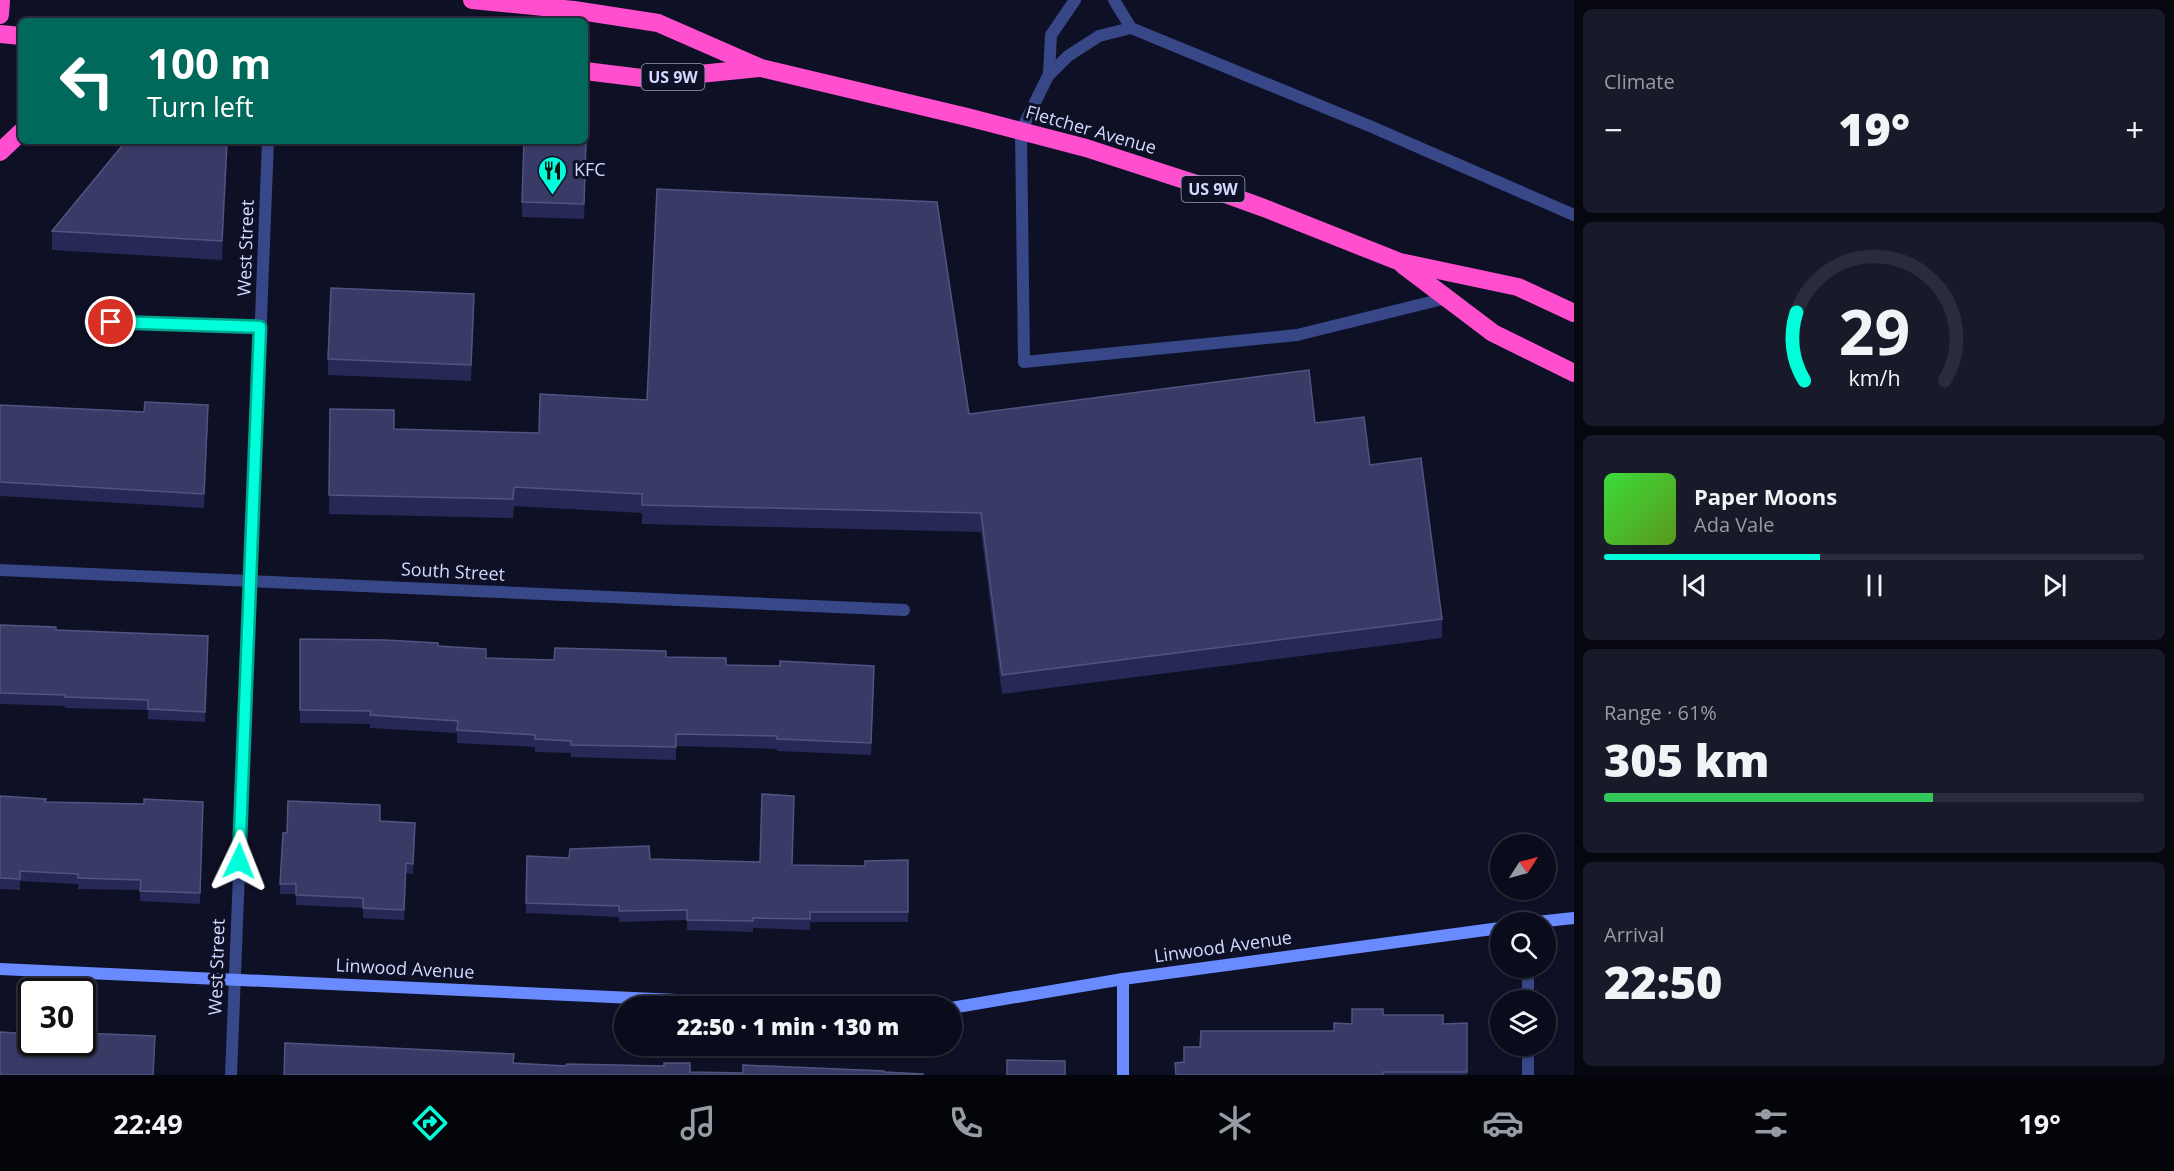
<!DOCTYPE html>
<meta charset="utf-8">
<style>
body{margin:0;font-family:"Open Sans",sans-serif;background:#181a29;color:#f1f3f6;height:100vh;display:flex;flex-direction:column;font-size:22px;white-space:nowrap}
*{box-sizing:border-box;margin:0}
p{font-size:20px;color:#999ba3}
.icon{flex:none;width:33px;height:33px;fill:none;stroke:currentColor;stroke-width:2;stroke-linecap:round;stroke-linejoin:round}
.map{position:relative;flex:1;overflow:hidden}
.panel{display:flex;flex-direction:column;gap:9px;padding:9px;background:#06070f;width:600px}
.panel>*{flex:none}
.banner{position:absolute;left:18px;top:18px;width:570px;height:126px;border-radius:9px;box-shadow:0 2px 4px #0004,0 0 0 2px #2a2c3b;background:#00695c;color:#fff;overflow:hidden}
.needle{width:39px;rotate:54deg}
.controls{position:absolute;left:1490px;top:834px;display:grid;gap:12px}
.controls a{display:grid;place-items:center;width:66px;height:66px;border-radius:50%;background:#0a0c1c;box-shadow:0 2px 4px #0004,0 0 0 2px #2a2c3b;font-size:30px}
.speed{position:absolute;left:18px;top:978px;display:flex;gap:12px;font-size:30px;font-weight:700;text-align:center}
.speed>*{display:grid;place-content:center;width:78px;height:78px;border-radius:50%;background:#0a0c1c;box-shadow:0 2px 4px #0004,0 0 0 2px #2a2c3b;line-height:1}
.speed .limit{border:3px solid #111;border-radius:9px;background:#fff;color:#111}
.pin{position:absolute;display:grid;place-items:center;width:51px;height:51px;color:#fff;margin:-26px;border:3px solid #fff;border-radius:50%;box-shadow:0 2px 6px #0007}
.me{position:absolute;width:66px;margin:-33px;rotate:2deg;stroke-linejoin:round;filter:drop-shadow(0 0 4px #0008)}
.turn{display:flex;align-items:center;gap:21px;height:126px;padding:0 30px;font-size:27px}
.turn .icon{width:78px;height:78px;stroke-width:2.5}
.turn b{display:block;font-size:42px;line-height:51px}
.big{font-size:45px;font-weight:800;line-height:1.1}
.panel .tile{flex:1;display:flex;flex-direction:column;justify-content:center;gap:9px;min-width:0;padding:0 21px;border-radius:9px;background:#181a29}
.panel .dial{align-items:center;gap:0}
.dial svg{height:156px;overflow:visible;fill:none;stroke:#2a2c3b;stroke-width:7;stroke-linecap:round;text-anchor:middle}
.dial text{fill:#f1f3f6;stroke:none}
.song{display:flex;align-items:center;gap:18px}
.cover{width:72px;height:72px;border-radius:9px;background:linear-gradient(135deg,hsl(120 70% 55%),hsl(90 70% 35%))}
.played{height:6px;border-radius:3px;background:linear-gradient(90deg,#00feda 40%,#2a2c3b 40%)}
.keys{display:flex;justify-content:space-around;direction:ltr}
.heat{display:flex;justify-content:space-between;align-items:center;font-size:33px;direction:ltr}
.charge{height:9px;border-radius:4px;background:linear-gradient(90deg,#34c759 61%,#2a2c3b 0)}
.trip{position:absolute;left:614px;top:996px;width:348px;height:60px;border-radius:30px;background:#0a0c1c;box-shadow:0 2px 4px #0004,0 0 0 2px #2a2c3b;font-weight:800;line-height:60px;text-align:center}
.dock{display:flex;height:96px;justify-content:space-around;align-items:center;background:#04050b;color:#999ba3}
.dock .icon{width:42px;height:42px}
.dock .on{color:#00feda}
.dock b{font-size:27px;color:#f1f3f6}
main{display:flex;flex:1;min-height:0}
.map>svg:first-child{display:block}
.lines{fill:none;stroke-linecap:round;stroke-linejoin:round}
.lane{stroke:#374787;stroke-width:12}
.street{stroke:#374787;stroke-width:12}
.secondary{stroke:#6a8bff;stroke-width:12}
.highway{stroke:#ff4ece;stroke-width:18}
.wall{fill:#262855}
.shaded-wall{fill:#15173a}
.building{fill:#393b67;stroke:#51547f;stroke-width:1.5}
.route-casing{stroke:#00a58e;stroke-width:15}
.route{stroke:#00feda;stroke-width:10}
.labels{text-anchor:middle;stroke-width:6;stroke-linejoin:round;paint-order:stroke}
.shield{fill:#0e1026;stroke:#989dbe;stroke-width:1.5}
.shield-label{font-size:16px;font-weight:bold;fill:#d3d9ff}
.street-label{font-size:18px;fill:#d3d9ff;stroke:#0e1026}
.poi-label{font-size:18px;fill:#d3d9ff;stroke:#0e1026;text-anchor:start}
</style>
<main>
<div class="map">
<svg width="1574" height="1075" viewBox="0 0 1574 1075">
<rect width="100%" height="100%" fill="#0e1026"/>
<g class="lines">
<g class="lane">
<polyline points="1114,0 1131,28"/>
<polyline points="1049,74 1051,35 1075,0"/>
<polyline points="1447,298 1297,335 1024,362 1021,131 1048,76 1068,56 1099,36 1131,28 1372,127 1574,215"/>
<polyline points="90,322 260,327"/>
</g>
<g class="street">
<polyline points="0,570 904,610"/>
<polyline points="1528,968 1528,1000"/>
<polyline points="231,1075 268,141"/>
<polyline points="1528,1075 1528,1046"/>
</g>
<g class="secondary">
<polyline points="1537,922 1574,918"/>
<polyline points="0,969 809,1006"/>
<polyline points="951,1008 1123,979 1500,928"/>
<polyline points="1123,1075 1123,979"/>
</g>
<g class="highway">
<polyline points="472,0 574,10 658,23 761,68 967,117 1086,148 1206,187 1264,208 1400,262 1518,287 1574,313"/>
<polyline points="0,15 1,0"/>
<polyline points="0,34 21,36"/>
<polyline points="585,71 650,79 759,68"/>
<polyline points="0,152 21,132"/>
<polyline points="1403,265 1493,333 1574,373"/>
</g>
</g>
<g class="wall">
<polygon points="587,125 584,219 522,217 522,202"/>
<polygon points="126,141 228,141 222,260 52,250 52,231"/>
<polygon points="474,309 471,381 328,375 328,359"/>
<polygon points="647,400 969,414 1315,423 1370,465 1442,619 1442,638 1002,694 981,532 642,524 642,513 514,506 513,518 329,514 330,409 394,429 539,433"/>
<polygon points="0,405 208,419 204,508 0,496"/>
<polygon points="0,625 56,630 208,647 205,722 148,719 148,710 65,708 65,706 0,704"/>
<polygon points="300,639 438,646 486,658 554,660 666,657 726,665 874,678 871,755 777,751 777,749 676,746 676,760 571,757 571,753 535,752 535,747 457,743 457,733 370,728 370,724 300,723"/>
<polygon points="0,796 45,802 144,804 203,802 200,904 140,901 140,890 78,889 78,884 20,881 20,890 0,889"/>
<polygon points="380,821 415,823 413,874 406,873 404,920 363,918 363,908 296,905 296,894 280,894 280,884 287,833"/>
<polygon points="569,858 650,859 792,865 865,866 908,860 908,922 810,922 810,930 753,928 753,932 687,930 687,920 619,922 619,917 526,913 526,903"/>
<polygon points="1383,1015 1443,1024 1467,1023 1467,1075 1175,1075 1200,1047 1334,1031 1352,1024"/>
</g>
<g class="shaded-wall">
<polygon points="227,141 228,141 222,260 222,241"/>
<polygon points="208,405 208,419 204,508 204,494"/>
</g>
<g class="building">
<polygon points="585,110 587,110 584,204 522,202 524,141 585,141"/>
<polygon points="126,141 227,141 222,241 52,231"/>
<polygon points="657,189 937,202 969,414 1309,370 1315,423 1364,417 1370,465 1421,458 1442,619 1002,675 981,513 642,505 642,494 514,487 513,499 329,495 330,409 394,410 394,429 539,433 540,394 647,400"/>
<polygon points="331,288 474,294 471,365 328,359"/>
<polygon points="145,402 208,405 204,494 0,482 0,405 144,412"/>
<polygon points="0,625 56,627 56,630 208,636 205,712 148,709 148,700 65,697 65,695 0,693"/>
<polygon points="300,639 385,640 438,643 438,646 486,649 486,658 554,660 555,648 666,651 666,657 726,658 726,665 780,666 780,661 874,666 871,743 777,739 777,736 676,734 676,747 571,745 571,741 535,739 535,735 457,730 458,721 370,715 371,711 300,710"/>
<polygon points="762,794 794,796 792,865 865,866 865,861 908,860 908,912 810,912 810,919 753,918 753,921 687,920 687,910 619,911 619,906 526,903 527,856 569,858 570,849 649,846 650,859 760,862"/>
<polygon points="0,796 46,799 45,802 144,804 144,799 203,802 200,893 140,891 141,880 78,878 78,874 20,871 20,879 0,878"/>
<polygon points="288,801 380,805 380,821 415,823 413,864 406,863 404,910 363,908 363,898 296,895 296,884 280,884 283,833 287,833"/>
<polygon points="1352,1009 1383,1009 1383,1015 1443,1015 1443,1024 1467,1023 1467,1072 1383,1072 1383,1075 1176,1075 1175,1063 1184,1062 1184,1047 1200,1047 1201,1031 1334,1031 1334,1023 1352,1024"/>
<polygon points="0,1032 32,1034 32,1042 82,1042 82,1033 155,1036 153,1075 0,1075"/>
<polygon points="285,1043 514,1054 513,1063 566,1066 567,1064 664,1066 664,1063 690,1063 690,1072 743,1073 743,1065 884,1071 884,1072 923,1074 923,1075 284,1075"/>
<polygon points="1007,1060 1065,1061 1065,1075 1007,1075"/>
</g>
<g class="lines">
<defs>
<polyline id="route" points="111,322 260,327 239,861"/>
</defs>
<use href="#route" class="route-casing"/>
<use href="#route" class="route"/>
</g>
<defs>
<symbol id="restaurant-pin" viewBox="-11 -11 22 30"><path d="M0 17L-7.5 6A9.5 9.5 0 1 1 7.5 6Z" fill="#00feda" stroke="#0e1026"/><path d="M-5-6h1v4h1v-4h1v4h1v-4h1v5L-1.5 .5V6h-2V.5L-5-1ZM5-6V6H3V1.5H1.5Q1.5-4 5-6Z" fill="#111"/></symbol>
</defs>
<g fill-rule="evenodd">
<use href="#restaurant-pin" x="536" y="154" width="33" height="45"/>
</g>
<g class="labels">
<g class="shield">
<rect x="641.5" y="64" width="63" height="26" rx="4.5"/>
<rect x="1181.5" y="176" width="63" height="26" rx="4.5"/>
</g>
<g class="shield-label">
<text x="673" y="83">US 9W</text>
<text x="1213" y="195">US 9W</text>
</g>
<g class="street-label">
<text transform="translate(1091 130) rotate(16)" y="6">Fletcher Avenue</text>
<text transform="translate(246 248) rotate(-88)" y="6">West Street</text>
<text transform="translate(453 572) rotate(3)" y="6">South Street</text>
<text transform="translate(1223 947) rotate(-8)" y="6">Linwood Avenue</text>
<text transform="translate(217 967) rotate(-88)" y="6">West Street</text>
<text transform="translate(405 969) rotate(3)" y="6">Linwood Avenue</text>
</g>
<g class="poi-label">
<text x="574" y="176">KFC</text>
</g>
</g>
</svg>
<div class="controls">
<a><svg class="needle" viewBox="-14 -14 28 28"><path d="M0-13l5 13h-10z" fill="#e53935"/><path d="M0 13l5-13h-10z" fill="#999ba3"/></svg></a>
<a><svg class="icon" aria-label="search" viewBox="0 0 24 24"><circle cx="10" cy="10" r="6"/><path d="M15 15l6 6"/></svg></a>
<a><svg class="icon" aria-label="layers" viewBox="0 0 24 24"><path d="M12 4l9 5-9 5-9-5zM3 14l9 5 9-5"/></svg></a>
</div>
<div class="speed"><div class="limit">30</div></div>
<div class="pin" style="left:111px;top:322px;background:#d93025"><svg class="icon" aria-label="arrive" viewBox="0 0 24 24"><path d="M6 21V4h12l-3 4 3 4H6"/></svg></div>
<svg class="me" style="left:239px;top:861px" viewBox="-20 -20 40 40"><path d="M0-17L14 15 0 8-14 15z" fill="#00feda" stroke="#fff" stroke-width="4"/></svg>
<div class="trip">22:50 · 1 min · 130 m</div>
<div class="banner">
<div class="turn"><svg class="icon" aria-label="left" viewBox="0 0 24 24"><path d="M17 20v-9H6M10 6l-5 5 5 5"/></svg><div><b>100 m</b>Turn left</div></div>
</div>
</div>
<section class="panel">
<div class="tile"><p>Climate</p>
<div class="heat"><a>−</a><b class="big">19°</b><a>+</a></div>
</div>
<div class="tile dial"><svg viewBox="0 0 100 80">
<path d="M14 69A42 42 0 1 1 86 69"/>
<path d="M14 69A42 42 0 0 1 10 34" stroke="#00feda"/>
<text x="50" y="56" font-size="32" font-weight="700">29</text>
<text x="50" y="72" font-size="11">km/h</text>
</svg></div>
<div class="tile">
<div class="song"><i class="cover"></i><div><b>Paper Moons</b><p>Ada Vale</p></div></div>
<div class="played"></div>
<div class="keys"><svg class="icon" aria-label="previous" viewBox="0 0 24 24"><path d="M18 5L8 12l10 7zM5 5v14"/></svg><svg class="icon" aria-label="pause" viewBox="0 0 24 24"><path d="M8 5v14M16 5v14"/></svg><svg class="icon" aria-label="next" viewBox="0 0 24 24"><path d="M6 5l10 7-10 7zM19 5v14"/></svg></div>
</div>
<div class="tile"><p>Range · 61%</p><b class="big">305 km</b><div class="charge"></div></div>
<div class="tile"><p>Arrival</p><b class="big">22:50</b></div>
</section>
</main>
<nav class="dock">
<b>22:49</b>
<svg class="icon on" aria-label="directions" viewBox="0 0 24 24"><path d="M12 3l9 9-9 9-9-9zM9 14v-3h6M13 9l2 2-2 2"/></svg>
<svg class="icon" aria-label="music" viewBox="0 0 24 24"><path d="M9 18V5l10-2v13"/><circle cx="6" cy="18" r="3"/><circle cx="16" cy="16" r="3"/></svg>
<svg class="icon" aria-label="phone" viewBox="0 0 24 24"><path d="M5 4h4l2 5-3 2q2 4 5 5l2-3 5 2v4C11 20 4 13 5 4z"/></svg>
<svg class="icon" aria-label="climate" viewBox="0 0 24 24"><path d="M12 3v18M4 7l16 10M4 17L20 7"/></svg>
<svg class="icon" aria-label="car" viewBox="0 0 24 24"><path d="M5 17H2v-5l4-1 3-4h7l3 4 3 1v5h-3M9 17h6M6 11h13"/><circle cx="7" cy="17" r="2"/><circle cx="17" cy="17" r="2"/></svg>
<svg class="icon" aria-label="filters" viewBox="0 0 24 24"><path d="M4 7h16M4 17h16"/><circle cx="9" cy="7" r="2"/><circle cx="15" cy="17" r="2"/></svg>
<b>19°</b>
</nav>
